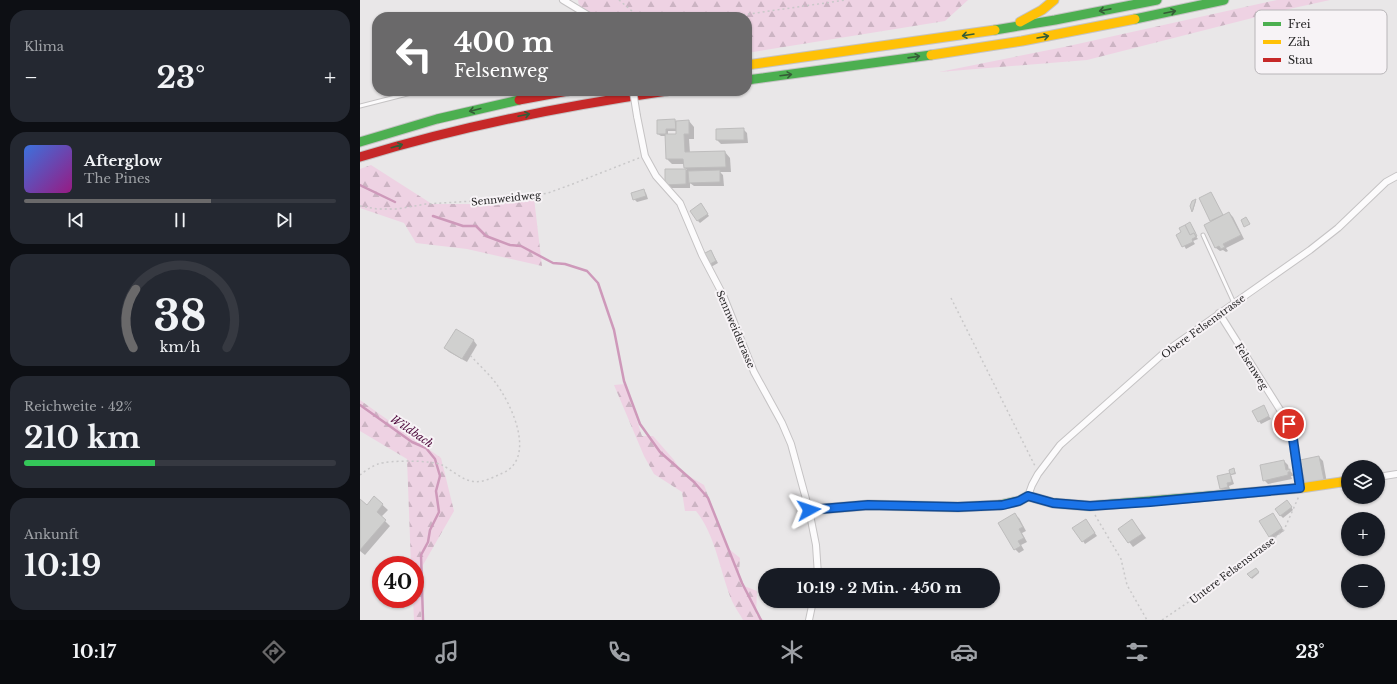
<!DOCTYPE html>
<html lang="de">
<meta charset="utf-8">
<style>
body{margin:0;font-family:"Libre Baskerville",serif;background:#242831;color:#f1f3f6;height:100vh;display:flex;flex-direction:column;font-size:15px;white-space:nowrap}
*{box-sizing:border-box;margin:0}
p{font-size:13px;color:#9ea1a6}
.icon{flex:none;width:22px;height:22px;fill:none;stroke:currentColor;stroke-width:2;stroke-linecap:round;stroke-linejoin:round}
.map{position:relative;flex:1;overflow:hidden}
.sheet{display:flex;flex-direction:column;gap:10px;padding:10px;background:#0d0f14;width:360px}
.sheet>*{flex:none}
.top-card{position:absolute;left:12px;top:12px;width:380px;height:84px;border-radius:16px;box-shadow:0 1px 3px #0004;background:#6a696a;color:#fff;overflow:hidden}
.buttons{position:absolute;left:981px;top:460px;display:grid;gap:8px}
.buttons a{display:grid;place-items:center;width:44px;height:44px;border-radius:50%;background:#171b24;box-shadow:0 1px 3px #0004;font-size:20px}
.speed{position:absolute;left:12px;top:556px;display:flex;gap:8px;font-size:20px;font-weight:700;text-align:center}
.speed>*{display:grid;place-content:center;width:52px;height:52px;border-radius:50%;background:#171b24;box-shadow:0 1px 3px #0004;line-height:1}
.speed .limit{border:6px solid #d22;background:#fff;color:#111}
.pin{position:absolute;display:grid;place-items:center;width:34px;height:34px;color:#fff;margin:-17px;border:2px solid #fff;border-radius:50%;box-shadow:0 1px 4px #0007}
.me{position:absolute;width:44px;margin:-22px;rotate:85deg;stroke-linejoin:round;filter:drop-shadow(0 0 3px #0008)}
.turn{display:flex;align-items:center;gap:14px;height:84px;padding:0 16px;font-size:18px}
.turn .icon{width:52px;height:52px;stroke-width:2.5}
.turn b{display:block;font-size:28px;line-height:34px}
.big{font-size:30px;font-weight:700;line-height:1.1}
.sheet .widget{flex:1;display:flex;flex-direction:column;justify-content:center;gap:6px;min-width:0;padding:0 14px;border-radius:16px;background:#242831}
.sheet .dial{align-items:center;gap:0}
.dial svg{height:104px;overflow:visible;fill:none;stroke:#363941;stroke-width:7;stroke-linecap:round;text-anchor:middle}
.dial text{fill:#f1f3f6;stroke:none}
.song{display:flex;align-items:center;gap:12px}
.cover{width:48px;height:48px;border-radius:6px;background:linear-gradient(135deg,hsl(220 70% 55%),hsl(310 70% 35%))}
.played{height:4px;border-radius:2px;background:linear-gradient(90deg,#6a696a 60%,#363941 60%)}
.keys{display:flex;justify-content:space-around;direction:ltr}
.heat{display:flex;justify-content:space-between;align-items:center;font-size:22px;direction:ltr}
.charge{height:6px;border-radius:3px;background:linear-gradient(90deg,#34c759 42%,#363941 0)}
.trip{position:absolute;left:398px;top:568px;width:242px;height:40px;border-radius:20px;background:#171b24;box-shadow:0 1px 3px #0004;font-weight:700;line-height:40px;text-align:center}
.menu{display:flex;height:64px;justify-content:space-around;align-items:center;background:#090b0e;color:#9ea1a6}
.menu .icon{width:28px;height:28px}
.menu .on{color:#6a696a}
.menu b{font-size:18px;color:#f1f3f6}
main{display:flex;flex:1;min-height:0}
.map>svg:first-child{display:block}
.forest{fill:url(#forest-firs)}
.shadow{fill:#0003;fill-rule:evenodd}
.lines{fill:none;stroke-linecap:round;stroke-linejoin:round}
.stream{stroke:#ce99ba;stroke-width:2.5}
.building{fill:#d0d0cf;stroke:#bebdbd}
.lane-casing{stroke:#c5c3c4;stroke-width:5}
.street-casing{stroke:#c5c3c4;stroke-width:8}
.fast-casing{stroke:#c5c3c4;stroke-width:11}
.slow-casing{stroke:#c5c3c4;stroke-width:11}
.jam-casing{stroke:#c5c3c4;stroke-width:11}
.path{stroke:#c9c8c9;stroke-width:1.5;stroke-dasharray:2 3;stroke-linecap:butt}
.lane{stroke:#fcfbfc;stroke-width:3}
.street{stroke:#fcfbfc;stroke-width:6}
.fast{stroke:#4caf50;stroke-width:9}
.slow{stroke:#ffc107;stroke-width:9}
.jam{stroke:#c62828;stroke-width:9}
.street-bridge-casing{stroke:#c5c3c4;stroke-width:8;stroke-linecap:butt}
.street-bridge{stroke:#fcfbfc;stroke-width:6}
.oneway{stroke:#355c37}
.route-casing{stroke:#114b97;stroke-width:10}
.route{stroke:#1a73e8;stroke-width:7}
.labels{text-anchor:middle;stroke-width:4;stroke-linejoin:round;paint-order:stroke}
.street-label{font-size:10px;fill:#262526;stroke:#f7f3f6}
.water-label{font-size:11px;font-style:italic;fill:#4e0a3c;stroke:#f7f3f6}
.key{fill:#f7f3f6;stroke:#b8b5b8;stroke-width:1}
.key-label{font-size:11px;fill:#262526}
</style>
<main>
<section class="sheet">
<div class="widget"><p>Klima</p>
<div class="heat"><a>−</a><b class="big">23°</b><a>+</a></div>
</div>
<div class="widget">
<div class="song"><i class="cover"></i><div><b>Afterglow</b><p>The Pines</p></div></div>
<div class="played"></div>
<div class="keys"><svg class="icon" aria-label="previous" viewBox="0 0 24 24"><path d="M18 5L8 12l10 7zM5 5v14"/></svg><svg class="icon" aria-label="pause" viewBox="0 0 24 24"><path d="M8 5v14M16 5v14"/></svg><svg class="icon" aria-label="next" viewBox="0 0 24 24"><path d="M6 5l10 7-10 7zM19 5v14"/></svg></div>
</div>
<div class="widget dial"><svg viewBox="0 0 100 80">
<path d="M14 69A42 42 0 1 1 86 69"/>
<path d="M14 69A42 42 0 0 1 16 24" stroke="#6a696a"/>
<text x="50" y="56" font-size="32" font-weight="700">38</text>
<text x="50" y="72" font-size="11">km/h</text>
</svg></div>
<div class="widget"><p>Reichweite · 42%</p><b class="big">210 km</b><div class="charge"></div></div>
<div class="widget"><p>Ankunft</p><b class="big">10:19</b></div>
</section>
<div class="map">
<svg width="1037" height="620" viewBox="0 0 1037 620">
<defs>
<pattern id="forest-firs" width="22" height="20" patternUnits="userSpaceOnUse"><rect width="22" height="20" fill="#eed2e3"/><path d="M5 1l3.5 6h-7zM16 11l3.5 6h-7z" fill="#ccb4c3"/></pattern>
</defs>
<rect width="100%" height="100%" fill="#e9e7e8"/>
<g class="forest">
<path d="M218,0H608L585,21L387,53V17H236C229,13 218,9 218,0Z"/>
<polygon points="917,0 970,0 920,11 727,60 579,72 704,47"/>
<polygon points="11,165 72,204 117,204 174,198 182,266 107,249 56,243 44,223 0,208 0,169"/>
<path d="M265,384L282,436H293L314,460L322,472L344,485L369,549L380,558L379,573L384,586L397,591L396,615L404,620H383C380,614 375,608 372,601C360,572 356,536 336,511H325L322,492L294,474L284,456L254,385Z"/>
<polygon points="0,400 81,458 94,511 63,565 61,620 54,620 53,599 55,599 55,565 51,565 47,459 0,431"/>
</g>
<g class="shadow">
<path d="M315,120L316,122L329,121L334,127V139H329L330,153L365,152L370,158L371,172H360L363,175L364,186H334L330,183V188H310L306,184V170H327L325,168V164H312L307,159L306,136H301L298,134ZM308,131H317V135H308Z"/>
<polygon points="383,129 387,133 388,143 361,144 357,140"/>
<polygon points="284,191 286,193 288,199 277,202 274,199"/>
<polygon points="852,194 863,216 869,213 873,217 884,239 866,248 868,251 866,252 863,250 860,251 856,248 845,225 852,221 840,198"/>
<polygon points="836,200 836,201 833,211 832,206 832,202"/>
<polygon points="343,207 349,216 340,223 338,221"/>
<polygon points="831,224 836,233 834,234 838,239 833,241 835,244 826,249 818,235"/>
<polygon points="351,251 358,263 351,267 349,264"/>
<polygon points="96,330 114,341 117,345 107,362 89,352 85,348"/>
<polygon points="903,407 911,419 901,424 899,421"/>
<polygon points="959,457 963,461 967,483 950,487"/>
<polygon points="924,461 928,465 929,470 933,474 934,476 931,476 932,479 908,484 904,480"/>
<polygon points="874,469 876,474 871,475 874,484 869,486 870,489 863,491 861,489"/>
<polygon points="15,498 28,510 21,517 30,526 5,555 0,551 0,500 7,506"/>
<polygon points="929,504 933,510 923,518 920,515"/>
<polygon points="655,515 659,518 666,531 662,533 667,542 661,545 664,550 659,553 655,549"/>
<polygon points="915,517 924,531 912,539 910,536"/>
<polygon points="772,520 786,538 773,547 759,529"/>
<polygon points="728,523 737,536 725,544 723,541"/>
<polygon points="896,569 899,573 892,579 889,574"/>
</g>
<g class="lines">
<g class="stream">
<polyline points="0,185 35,202"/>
<polyline points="73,216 103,226 116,226 126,236 150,245 161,246 193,263 205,264 227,271 238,283 254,330 264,381 280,424 300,452 334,482 348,498 382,583 401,620"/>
<polyline points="0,405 52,442 66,448 75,459 80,476 76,491 79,512 70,530 68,542 61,555 63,620"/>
</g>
</g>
<g class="building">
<polygon points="315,119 316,129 306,129 306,134 297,134 297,120"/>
<polygon points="329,120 329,134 324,134 325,152 365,151 366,167 324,168 323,159 306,159 305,134 316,134 316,121"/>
<polygon points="384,128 384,140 356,140 356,129"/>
<polygon points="305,169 326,169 326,184 305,185"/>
<polygon points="360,170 360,182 329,183 328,171"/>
<polygon points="284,189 286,196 273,200 271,193"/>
<polygon points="851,192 863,215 850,221 839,198"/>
<polygon points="836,199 832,212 830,206 832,201"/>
<polygon points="341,203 348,214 337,221 330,211"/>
<polygon points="869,212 881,235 863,244 865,247 861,249 859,246 855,248 844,225"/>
<polygon points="886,217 890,224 884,227 881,220"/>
<polygon points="830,222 837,236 836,237 834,233 830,235 825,225"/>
<polygon points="825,225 830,235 834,233 836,237 832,239 833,242 822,247 816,235 821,232 819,228"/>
<polygon points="351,250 356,261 348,265 343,254"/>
<polygon points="96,329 114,340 102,359 84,348"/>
<polygon points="904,405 909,416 898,422 892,411"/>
<polygon points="959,456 964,480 945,483 940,460"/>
<polygon points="924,460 926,470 930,469 930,472 928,472 928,475 903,481 900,465"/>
<polygon points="874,468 875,473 870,475 869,470"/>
<polygon points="870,473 872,482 867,483 868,487 860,489 857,476"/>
<polygon points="14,496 23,504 17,512 26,520 0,550 0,499 7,505"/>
<polygon points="927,500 932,507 920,516 915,509"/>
<polygon points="655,513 663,527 659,529 664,538 658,541 661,546 654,550 638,523"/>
<polygon points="913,513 922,528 909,537 899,521"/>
<polygon points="726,519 735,533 722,542 712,528"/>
<polygon points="772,519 782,534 768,543 758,529"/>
<polygon points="896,568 899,572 891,578 887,574"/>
</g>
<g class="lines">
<defs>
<g id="lane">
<polyline points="0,106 59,91"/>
<polyline points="843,235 874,303"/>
</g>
<g id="street">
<polyline points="203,0 231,17"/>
<polyline points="277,116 285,156 296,176 320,203 342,255 363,295 394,372 422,423 431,444 449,510 456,545 458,575"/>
<polyline points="859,313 929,424 932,432 941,488"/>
<polyline points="1018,477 1037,474"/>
<polyline points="668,496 672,485 678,474 700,445 805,352 950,250 978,228 1026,182 1037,176"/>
<polyline points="449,620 453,601"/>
</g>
<g id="fast">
<polyline points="775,19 864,0"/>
<polyline points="635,30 695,20 797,0"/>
<polyline points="387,80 571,55"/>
<polyline points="0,142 77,119 159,100"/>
<polyline points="640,505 659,501 668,496 693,503 730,506 885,493"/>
</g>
<g id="slow">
<polyline points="660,22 682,10 694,0"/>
<polyline points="571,55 662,41 775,19"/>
<polyline points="387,65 635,30"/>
<polyline points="885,493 941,488 988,481"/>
<polyline points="449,510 508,505 598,507 640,505"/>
</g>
<g id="jam">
<polyline points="159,100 208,91"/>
<path d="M0,157C101,126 203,106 307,91"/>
</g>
</defs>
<use href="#lane" class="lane-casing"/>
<use href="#street" class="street-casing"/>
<use href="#fast" class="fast-casing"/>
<use href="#slow" class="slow-casing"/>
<use href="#jam" class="jam-casing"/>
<g class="path">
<polyline points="259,0 279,17"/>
<polyline points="368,17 486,0"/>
<polyline points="0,206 17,209 37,209 66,204 161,198 188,193 210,185 279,158"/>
<polyline points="591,298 675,466"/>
<path d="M0,475C5,471 12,466 18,464C30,460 71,460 82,465C90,469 103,480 111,481C122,484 133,477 143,473C177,457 151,403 135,382C128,373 118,364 110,355"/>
<polyline points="735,515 761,559 767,585 787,620"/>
<polyline points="802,620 833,599 913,539 924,530 939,496"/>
</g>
<use href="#lane" class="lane"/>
<use href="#street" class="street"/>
<use href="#fast" class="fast"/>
<use href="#slow" class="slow"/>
<use href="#jam" class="jam"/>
<defs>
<polyline id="street-bridge" points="273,91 277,116"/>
</defs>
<use href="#street-bridge" class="street-bridge-casing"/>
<use href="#street-bridge" class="street-bridge"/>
</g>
<defs><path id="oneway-shaft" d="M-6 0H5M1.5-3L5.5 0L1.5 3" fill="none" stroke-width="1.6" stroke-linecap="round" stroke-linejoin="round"/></defs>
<g class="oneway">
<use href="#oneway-shaft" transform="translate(745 10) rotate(169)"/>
<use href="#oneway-shaft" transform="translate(810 12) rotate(-12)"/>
<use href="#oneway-shaft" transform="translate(608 35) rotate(171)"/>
<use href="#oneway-shaft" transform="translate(683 37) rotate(-10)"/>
<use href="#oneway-shaft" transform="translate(554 57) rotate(-8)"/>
<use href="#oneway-shaft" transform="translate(426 75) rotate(-7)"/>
<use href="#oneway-shaft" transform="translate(115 110) rotate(166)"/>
<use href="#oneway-shaft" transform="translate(164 115) rotate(-12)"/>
<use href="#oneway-shaft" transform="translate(37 146) rotate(-16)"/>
</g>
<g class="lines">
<defs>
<polyline id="route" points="449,510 508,505 598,507 643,505 659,501 668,496 693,503 730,506 790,502 940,488 932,432 929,424"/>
</defs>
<use href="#route" class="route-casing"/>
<use href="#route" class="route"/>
</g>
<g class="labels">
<g class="street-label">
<text transform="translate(146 198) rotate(-6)" y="4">Sennweidweg</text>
<text transform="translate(843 326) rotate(-36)" y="4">Obere Felsenstrasse</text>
<text transform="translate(376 329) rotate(67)" y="4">Sennweidstrasse</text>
<text transform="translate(892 366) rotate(58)" y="4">Felsenweg</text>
<text transform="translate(872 570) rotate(-37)" y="4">Untere Felsenstrasse</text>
</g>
<g class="water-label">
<text transform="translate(52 431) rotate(34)" y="4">Wildbach</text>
</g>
</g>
<rect x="895" y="10" width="132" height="64" rx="6" class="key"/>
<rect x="903" y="22" width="18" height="4" fill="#4caf50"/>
<rect x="903" y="40" width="18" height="4" fill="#ffc107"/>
<rect x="903" y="58" width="18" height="4" fill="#c62828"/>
<g class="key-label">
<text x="928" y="28">Frei</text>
<text x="928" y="46">Zäh</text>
<text x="928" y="64">Stau</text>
</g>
</svg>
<div class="buttons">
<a><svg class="icon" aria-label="layers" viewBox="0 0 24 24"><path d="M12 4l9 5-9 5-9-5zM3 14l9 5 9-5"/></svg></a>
<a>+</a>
<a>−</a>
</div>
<div class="speed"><div class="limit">40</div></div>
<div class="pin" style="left:929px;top:424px;background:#d93025"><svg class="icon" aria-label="arrive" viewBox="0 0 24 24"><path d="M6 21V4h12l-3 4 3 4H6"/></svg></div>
<svg class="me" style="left:449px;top:510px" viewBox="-20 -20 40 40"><path d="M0-17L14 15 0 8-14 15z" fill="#1a73e8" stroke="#fff" stroke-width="4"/></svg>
<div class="trip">10:19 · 2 Min. · 450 m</div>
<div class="top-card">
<div class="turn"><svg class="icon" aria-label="left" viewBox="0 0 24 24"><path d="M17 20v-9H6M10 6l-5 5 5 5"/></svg><div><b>400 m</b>Felsenweg</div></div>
</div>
</div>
</main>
<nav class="menu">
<b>10:17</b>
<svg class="icon on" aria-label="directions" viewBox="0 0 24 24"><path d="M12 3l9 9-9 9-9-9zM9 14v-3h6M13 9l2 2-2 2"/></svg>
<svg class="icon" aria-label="music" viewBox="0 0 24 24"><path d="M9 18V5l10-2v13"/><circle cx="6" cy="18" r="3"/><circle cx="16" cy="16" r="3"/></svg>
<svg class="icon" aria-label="phone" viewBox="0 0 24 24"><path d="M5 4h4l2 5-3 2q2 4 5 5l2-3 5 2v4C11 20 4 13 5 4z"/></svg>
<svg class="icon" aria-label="climate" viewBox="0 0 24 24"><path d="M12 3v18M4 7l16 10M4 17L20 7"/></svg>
<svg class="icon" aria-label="car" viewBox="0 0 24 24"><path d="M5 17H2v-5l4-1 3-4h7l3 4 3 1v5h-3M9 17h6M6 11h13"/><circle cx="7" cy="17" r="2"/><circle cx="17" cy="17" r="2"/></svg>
<svg class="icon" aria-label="filters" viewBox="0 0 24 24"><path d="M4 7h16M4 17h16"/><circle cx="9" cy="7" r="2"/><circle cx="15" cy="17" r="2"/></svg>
<b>23°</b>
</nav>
